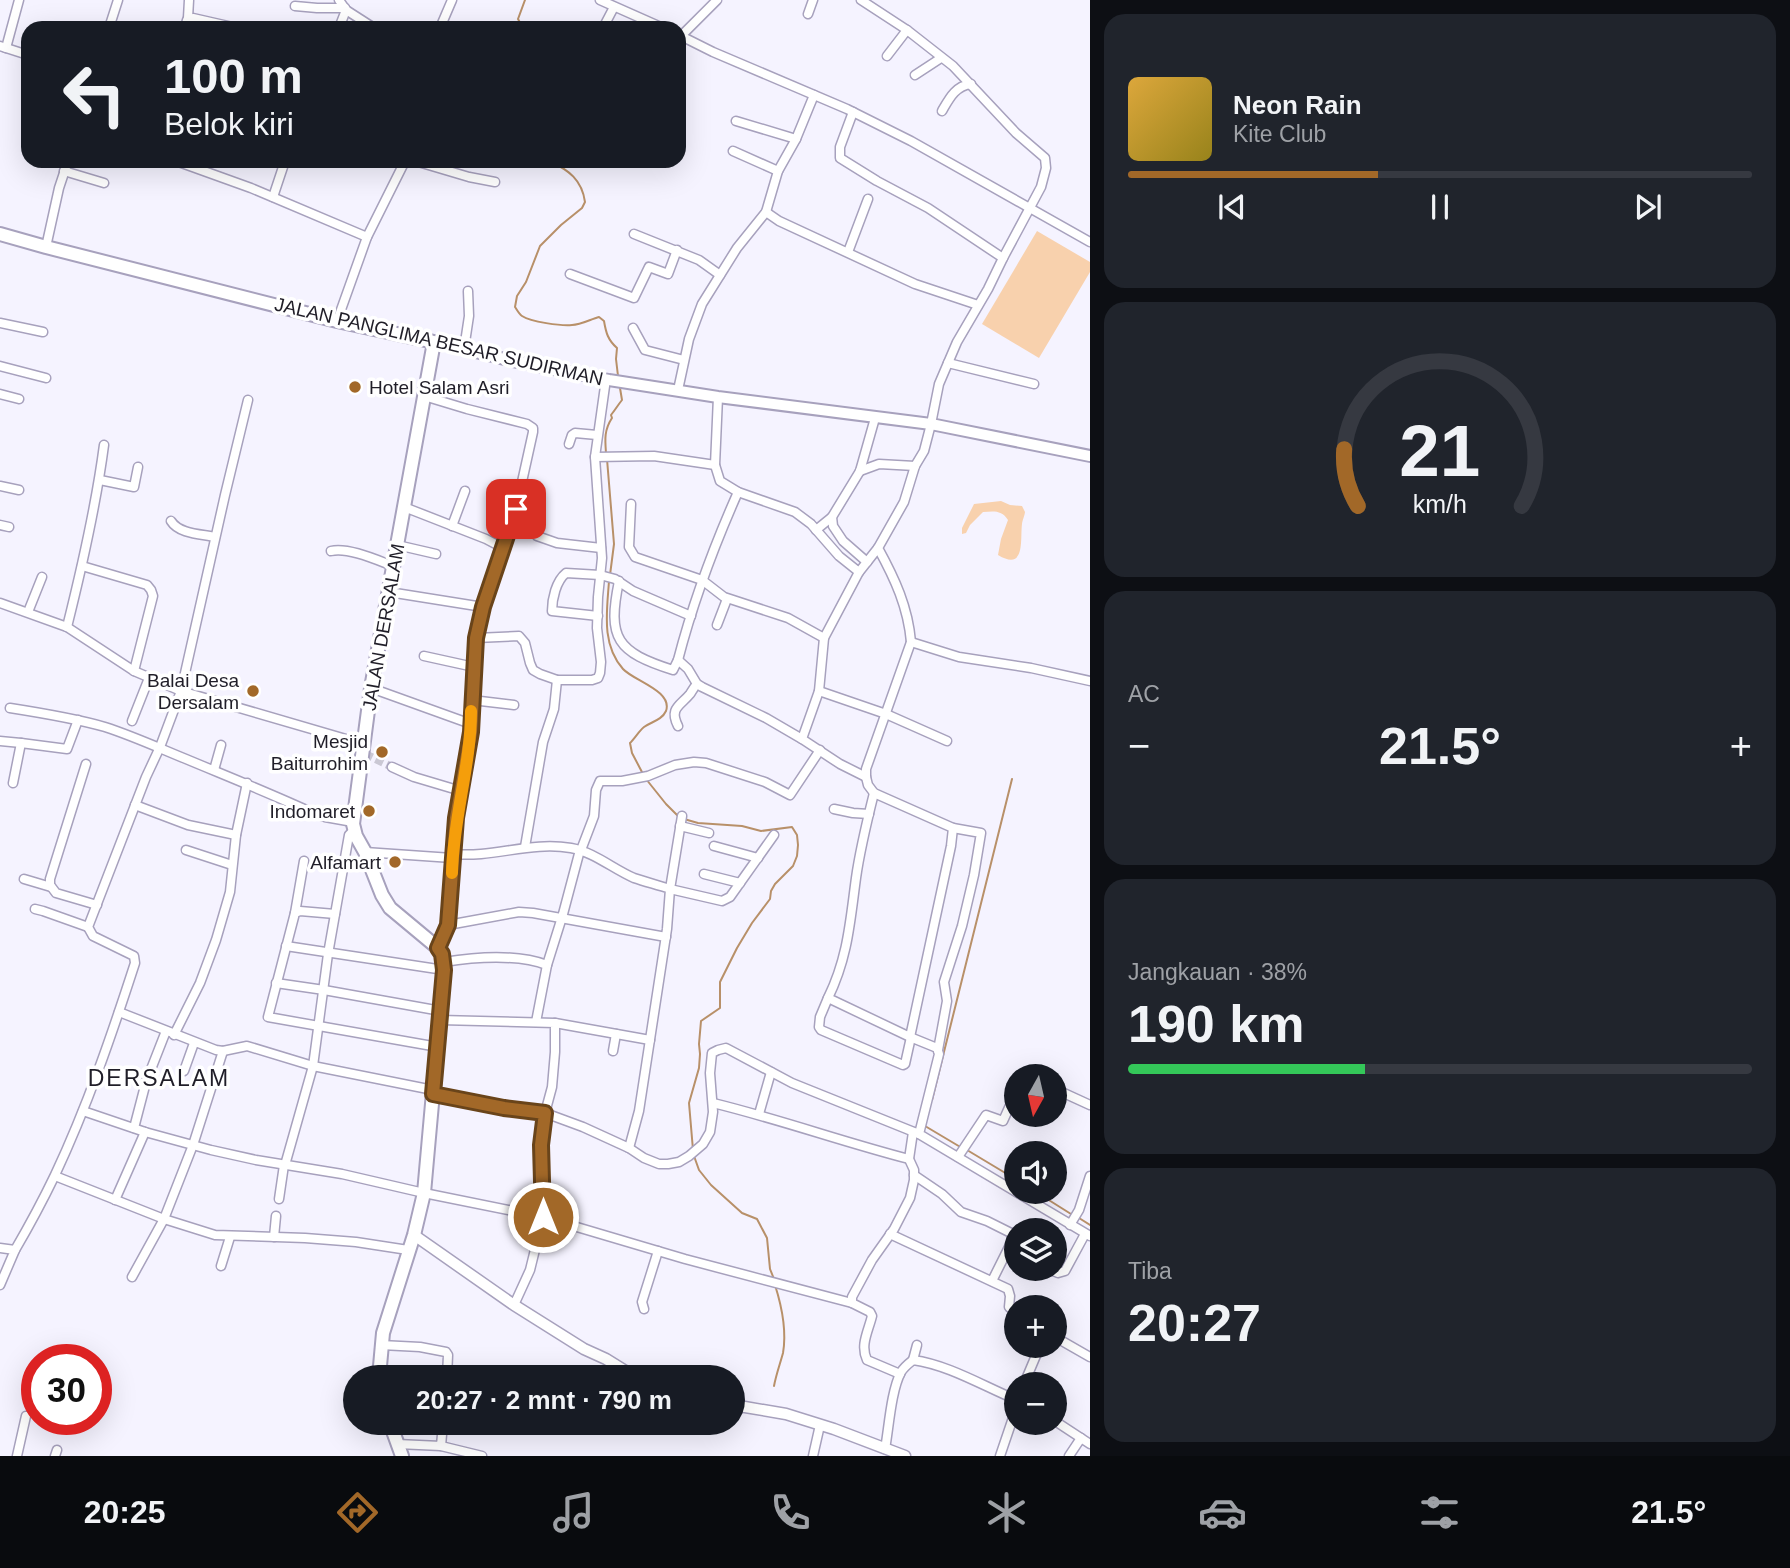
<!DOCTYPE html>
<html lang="id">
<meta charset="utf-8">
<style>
body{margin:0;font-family:Helvetica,sans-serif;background:#20242c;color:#f1f3f6;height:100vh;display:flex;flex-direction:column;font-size:26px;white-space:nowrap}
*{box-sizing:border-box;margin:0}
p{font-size:23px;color:#9ea1a6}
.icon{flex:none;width:38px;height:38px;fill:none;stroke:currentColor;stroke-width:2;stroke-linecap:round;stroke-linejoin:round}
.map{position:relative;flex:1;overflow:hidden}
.panel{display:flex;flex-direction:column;gap:14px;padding:14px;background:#0d0f14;width:700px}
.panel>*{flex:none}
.banner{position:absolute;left:21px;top:21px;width:665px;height:147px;border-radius:21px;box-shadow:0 7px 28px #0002;background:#171b24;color:#f1f3f6;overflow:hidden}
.needle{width:46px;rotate:188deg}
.tools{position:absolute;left:1004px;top:1064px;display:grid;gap:14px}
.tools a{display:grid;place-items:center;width:63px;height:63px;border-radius:50%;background:#171b24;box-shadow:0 7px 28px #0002;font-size:35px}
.speed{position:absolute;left:21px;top:1344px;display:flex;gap:14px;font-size:35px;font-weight:700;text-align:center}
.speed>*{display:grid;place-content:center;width:91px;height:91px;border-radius:50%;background:#171b24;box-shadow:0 7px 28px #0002;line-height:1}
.speed .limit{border:10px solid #d22;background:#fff;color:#111}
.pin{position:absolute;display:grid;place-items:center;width:60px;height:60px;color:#fff;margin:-30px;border-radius:14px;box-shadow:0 4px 10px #0006}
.me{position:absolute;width:77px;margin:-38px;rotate:0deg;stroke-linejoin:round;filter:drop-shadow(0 0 5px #0008)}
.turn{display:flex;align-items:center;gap:24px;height:147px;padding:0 28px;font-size:32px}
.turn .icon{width:91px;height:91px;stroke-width:2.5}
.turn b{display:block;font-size:49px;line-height:60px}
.big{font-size:52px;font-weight:700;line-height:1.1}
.panel .tile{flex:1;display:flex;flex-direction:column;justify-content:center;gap:10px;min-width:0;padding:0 24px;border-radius:21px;background:#20242c}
.panel .dial{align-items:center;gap:0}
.dial svg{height:182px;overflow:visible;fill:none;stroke:#363941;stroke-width:7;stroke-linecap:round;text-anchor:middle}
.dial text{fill:#f1f3f6;stroke:none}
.song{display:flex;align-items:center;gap:21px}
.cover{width:84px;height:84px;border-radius:10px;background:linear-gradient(135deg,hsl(40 70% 55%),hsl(50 70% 35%))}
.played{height:7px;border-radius:4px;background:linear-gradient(90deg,#a26828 40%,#363941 40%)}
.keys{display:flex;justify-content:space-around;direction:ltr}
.heat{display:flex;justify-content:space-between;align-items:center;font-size:38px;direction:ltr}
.charge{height:10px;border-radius:5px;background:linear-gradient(90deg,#34c759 38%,#363941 0)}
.trip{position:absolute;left:343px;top:1365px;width:402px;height:70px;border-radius:35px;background:#171b24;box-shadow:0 7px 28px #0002;font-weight:700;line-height:70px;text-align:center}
.tabs{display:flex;height:112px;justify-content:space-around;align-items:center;background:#090b0e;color:#9ea1a6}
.tabs .icon{width:49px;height:49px}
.tabs .selected{color:#a26828}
.tabs b{font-size:32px;color:#f1f3f6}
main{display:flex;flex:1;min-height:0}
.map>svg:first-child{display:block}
.green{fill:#f8d1ad}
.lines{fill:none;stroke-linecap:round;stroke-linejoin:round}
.stream{stroke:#b89069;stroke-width:2}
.minor-tunnel{stroke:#cac8d4;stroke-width:8;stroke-dasharray:8 4;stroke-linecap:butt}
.minor-casing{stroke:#a7a1bd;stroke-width:11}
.tertiary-casing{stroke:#a7a1bd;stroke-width:13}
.secondary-casing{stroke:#a7a1bd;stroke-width:14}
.primary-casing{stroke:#a7a1bd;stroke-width:16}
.minor{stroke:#fff;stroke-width:8}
.tertiary{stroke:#fff;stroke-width:10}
.secondary{stroke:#fff;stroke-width:10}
.primary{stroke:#fff;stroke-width:12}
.route-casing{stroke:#69441a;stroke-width:18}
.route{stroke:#a26828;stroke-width:12}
.slow{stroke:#f59e0b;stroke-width:12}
.poi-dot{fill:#a26828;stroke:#fff;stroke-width:2.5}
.labels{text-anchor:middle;stroke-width:7;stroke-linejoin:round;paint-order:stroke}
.street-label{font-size:19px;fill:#201e28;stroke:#fff}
.poi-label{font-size:19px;fill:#201e28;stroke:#fff;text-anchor:end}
.quarter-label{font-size:23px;letter-spacing:2px;fill:#201e28;stroke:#fff}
</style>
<main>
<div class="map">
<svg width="1090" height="1456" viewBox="0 0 1090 1456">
<rect width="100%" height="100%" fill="#f5f3ff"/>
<g class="green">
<polygon points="1037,231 1090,262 1090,272 1039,358 982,324"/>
<path d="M1001,501L1010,505L1022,506L1025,512C1025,514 1022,522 1022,524C1020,539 1026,572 998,555L1001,539L1008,520C1002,510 994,511 983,512L970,525L966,533L962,534V528L974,504Z"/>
</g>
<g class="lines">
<g class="stream">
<polyline points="523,28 518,19 525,0"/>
<path d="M549,161C569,170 582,180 585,202L582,208L561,225L540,246L526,282L517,296L515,307C517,310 519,314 522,316C531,322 561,326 572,325C581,325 591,319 599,317L604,321C606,333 608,340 617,348L616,359L618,376"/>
<path d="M606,453C605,440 604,430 612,418L611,415C615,410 618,405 622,400L620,388"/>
<polyline points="607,459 614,544 610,575"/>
<path d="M609,581C607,611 601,644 623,669C634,681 673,691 666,711C662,720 651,722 644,727C639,731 635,738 630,743L632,753L643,774"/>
<polyline points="646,779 666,804 679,817"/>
<polyline points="684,819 698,823 742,826 761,831 792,827 797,835 798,845 797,856 793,866 775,884 771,891 770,899 752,923 737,948 720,982 720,1008 701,1021 699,1044 700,1054 699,1068 689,1103 693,1150"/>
<polyline points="932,1100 1012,779"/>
<polyline points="925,1126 962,1148"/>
<polyline points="967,1150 1017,1180"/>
<polyline points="694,1156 699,1170 711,1185 742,1213 757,1219 767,1238 770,1269 774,1279"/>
<polyline points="1036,1192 1071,1214"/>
<polyline points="1079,1218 1090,1225"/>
<path d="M774,1386C776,1375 780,1364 783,1353C787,1330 782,1307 775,1285"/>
</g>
<polyline class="minor-tunnel" points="365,754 392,767"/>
<defs>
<g id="minor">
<polyline points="339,0 346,10 374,28"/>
<polyline points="600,0 663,28"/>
<path d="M861,0L907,30L953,66L1016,133L1045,158L1046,168L1041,187L1003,258L988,289L957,342L939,384L931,424L924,451L915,466L904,502L878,548C895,579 908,607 911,642L866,769V777L868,785L874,793L953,828L951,846L910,1037L937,1048L939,1054L919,1134L1090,1236"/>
<polyline points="295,6 317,8 345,8"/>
<polyline points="808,14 813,0"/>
<polyline points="188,18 189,0"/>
<polyline points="109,28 118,0"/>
<polyline points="185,28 187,20 193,18 237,28"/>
<polyline points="339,28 346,10"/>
<polyline points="440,28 452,0"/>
<polyline points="603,28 614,7"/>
<polyline points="679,35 713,52 847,109 911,141 1090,242"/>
<polyline points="681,36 717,0"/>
<polyline points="0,46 28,55"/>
<polyline points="6,48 19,0"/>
<polyline points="887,56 907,30"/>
<polyline points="915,75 941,58"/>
<path d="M942,111C949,99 955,86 971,84"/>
<polyline points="853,112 840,147 840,158 877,181 928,208 1003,258"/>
<polyline points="736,121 796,139"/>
<polyline points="733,151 778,171"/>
<polyline points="176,161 251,188 367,237"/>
<polyline points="415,161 469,177 495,182"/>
<polyline points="64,171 104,183"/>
<polyline points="273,197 285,161"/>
<polyline points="766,212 779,221 915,284 978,305"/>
<polyline points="634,234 699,260 720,275"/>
<polyline points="46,247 59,188 68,161"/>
<polyline points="848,252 868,199"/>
<polyline points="570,274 634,298 649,267 668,274 677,250"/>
<polyline points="337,321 367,237 405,161"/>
<polyline points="0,323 43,332"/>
<polyline points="633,328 645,350 684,360"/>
<polyline points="464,349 469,316 468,291"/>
<polyline points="948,363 1034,384"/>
<polyline points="0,366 46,378"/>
<polyline points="678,390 689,339 702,304 737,248 766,212 778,171 796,139 814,95"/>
<polyline points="0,394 19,399"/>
<polyline points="424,396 467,409 527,424 533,428 533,432 516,509 483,607 476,638 471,731 456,819 448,925 438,948"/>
<polyline points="718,397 715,465 720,481 738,492 795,512 811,524 839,556 859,572 878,548"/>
<polyline points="569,444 572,435 575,433 597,435"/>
<polyline points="595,457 654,456 715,465"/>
<polyline points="860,471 879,464 915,466"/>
<polyline points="100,480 134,487 138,467"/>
<polyline points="0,486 19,490"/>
<polyline points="631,504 629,547 635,557 702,580 724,597 788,618 824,638"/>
<polyline points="404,507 486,539 503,548"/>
<path d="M171,521C179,534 201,534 215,537"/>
<polyline points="0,525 9,527"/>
<polyline points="452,526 465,491"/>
<polyline points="816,530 832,517"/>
<polyline points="537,536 557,543 601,548"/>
<polyline points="397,545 436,554"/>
<path d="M331,551C348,547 377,560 393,566"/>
<polyline points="867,562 843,541 833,526 832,517 860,471 875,418"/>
<polyline points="82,566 147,585 151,590 153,596 134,671"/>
<polyline points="859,572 824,638 819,691 802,739 840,764 866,777"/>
<path d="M619,581C607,639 617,652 673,670L678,660L688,669L697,684L702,687L766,718L802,739"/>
<polyline points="389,592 483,607"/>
<polyline points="0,603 67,627 134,671 181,691 363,744"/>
<polyline points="28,612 42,577"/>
<path d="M598,616L552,611C552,599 556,581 566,573L600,575L615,579L633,591L691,616"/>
<polyline points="717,625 727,599"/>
<path d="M67,627C82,567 96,506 104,445"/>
<polyline points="476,638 519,636 525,643 530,663 533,670 540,674 557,680 592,680 598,678 600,673 601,662 597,628 598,597 602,558 595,457 606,379"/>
<polyline points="911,642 959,657 1031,668 1090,681"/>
<polyline points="424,656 474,667"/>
<path d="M678,660C693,602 714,546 738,492"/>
<polyline points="371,688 471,724"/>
<polyline points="819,691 886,714 947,741"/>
<polyline points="472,700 514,705"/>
<path d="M10,708C42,713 74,718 105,727C133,736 159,748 186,759C229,777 272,794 315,814L325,817L353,822"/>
<polyline points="132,721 149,678"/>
<path d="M678,726C669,708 680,706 690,694C692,691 694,687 697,684"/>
<polyline points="0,741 21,743"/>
<polyline points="86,764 50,879 50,885 56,893 97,905"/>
<polyline points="392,767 414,777 461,791"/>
<polyline points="214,770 221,745"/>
<polyline points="13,783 21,743 67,749 78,720"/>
<path d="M874,793C867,821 860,849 856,878C850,922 848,957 828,998L910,1037"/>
<polyline points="135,805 188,825 236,835"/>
<polyline points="834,809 853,813 869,814"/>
<polyline points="682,816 670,889 722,901 730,897 774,835"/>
<polyline points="680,826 709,833"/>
<polyline points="714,846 758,858"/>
<polyline points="525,847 543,742 554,709 557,680"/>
<polyline points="186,850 232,865"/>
<polyline points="581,850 594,816 596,790 600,781 622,781 648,776 675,765 694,762 706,763 765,782 790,795 820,750"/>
<polyline points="365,852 452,858"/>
<path d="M453,854C494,858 530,841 571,848C594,852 613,869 634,878C646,882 658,885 670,889L667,929L639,1111L629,1148"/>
<polyline points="704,874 740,883"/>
<polyline points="24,879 51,887"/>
<polyline points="35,909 43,911 88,927"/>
<polyline points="295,913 304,861"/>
<polyline points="335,914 300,911 295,913 268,1017 438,1047"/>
<polyline points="448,925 519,912 533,913 666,937"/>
<polyline points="286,946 444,970"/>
<path d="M444,962C475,957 518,954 547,965L536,1022"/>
<polyline points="547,965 563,914 580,850"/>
<polyline points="276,983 324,990 441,1011"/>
<polyline points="828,998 820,1017 819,1027 821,1030 903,1065 905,1064 911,1037"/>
<polyline points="119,1012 216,1050 223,1051 247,1046 313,1066 433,1090"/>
<polyline points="440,1020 555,1023 555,1052 552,1087 545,1113 541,1145 543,1217 530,1270 514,1305"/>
<polyline points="555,1023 650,1040"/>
<polyline points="174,1035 200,983 216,940 230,892 236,835 247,783"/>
<polyline points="938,1050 947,1001 944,982 962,926 974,875 981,833 953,828"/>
<polyline points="613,1051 616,1034"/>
<polyline points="184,1071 194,1043"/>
<polyline points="96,1075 122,1081"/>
<polyline points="1055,1089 1090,1105"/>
<polyline points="433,1094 518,1110 545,1113 583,1127 629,1148 644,1158 659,1164 668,1164 679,1162 689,1156 703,1144 710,1132 713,1112 710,1073 712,1053 718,1050 726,1048 792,1083 919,1134"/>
<path d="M713,1103C779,1119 843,1142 909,1159"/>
<polyline points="83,1111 145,1132 211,1150 256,1160 342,1174 424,1193 543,1217 685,1259 852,1303"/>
<polyline points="759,1114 771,1072"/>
<polyline points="134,1128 146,1082 166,1031"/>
<polyline points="958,1157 986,1115 1003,1121 1017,1090"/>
<polyline points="285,1165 313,1066 328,954 349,835 354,830"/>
<polyline points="914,1175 942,1194 961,1212 987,1221 1015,1235"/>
<polyline points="55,1176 164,1219 215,1235 305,1238 356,1242 408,1250"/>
<polyline points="279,1199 284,1165"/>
<polyline points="115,1200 145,1132"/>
<polyline points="1070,1225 1079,1210 1090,1176"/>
<polyline points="890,1234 1008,1289 1010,1296 1009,1307 1017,1313"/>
<polyline points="274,1237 276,1216"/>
<polyline points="0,1248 15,1250 0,1285"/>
<path d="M15,1250C29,1226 43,1200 55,1175C87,1107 112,1034 135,963L134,956L93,936L88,927L146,777L160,747L181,691L225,495L248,400"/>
<polyline points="221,1266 230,1237"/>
<polyline points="1048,1269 1058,1273 1065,1271 1085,1234"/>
<polyline points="132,1277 164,1219 193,1145 223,1051"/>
<polyline points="992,1281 1015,1235 1017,1234"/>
<polyline points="644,1309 642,1302 658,1251"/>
<polyline points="1055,1337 1090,1357"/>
<polyline points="381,1345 420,1347 446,1352 448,1355 447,1377"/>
<polyline points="913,1360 917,1345"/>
<path d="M900,1374L867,1360C860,1345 868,1332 872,1316L870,1312L852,1303V1297L872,1260L894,1229L910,1198L914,1180V1170L909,1159L913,1132"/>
<polyline points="1024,1384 1040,1346"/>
<polyline points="1055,1421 1090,1444"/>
<polyline points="397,1444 441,1446 443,1423"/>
<polyline points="441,1446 482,1456"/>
<path d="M885,1449C889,1427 891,1391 901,1372C904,1367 908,1364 913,1360C949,1365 983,1386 1017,1400"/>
<polyline points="17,1456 26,1416"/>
<polyline points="55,1456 57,1450"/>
<polyline points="813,1456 820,1425"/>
<polyline points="1000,1456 1017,1406"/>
<polyline points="1069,1456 1081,1438"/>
</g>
<g id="tertiary">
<polyline points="414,1235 514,1305 584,1349 606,1359 635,1377"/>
<polyline points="733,1405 786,1414 834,1429 905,1456"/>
</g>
<polyline id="secondary" points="434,342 517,362 609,380 718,397 931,424 1090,456"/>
<g id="primary">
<polyline points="0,234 46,247 337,321 434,342 371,688 353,824 356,836 365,852 382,895 390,908 438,948 442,954 444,970 424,1193 414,1235 383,1333 379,1377"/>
<polyline points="390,1423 402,1456"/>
</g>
</defs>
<use href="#minor" class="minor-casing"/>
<use href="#tertiary" class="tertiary-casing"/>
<use href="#secondary" class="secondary-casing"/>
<use href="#primary" class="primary-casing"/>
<use href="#minor" class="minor"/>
<use href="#tertiary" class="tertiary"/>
<use href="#secondary" class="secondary"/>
<use href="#primary" class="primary"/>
</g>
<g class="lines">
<defs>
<polyline id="route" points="516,509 483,607 476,638 471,732 456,818 448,925 438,948 442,954 444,970 433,1094 504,1108 545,1113 541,1145 543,1217"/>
</defs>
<use href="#route" class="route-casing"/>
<use href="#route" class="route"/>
<path class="slow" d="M452,873C453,818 471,765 471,711"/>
</g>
<g class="poi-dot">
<circle cx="355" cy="387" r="7"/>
<circle cx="253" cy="691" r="7"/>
<circle cx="382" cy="752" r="7"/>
<circle cx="369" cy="811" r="7"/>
<circle cx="395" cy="862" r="7"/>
</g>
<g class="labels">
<g class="street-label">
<text transform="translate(439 341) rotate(13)" y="7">JALAN PANGLIMA BESAR SUDIRMAN</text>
<text transform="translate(383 627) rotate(-80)" y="7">JALAN DERSALAM</text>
</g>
<g class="poi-label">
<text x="369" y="394" text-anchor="start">Hotel Salam Asri</text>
<text x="239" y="687">Balai Desa<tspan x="239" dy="22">Dersalam</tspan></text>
<text x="368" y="748">Mesjid<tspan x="368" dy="22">Baiturrohim</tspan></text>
<text x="355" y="818">Indomaret</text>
<text x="381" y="869">Alfamart</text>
</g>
<g class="quarter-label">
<text x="159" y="1086">DERSALAM</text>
</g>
</g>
</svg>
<div class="tools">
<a><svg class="needle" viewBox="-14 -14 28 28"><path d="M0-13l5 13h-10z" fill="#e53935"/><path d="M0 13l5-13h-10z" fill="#9ea1a6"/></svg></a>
<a><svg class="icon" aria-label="sound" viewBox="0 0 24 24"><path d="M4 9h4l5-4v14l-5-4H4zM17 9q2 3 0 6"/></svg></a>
<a><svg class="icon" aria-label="layers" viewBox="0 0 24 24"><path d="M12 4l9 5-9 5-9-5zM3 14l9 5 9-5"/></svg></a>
<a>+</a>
<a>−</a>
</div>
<div class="speed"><div class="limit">30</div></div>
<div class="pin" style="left:516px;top:509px;background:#d93025"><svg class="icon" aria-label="arrive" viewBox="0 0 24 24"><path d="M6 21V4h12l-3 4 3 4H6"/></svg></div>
<svg class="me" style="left:543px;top:1217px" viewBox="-20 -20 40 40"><circle r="17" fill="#a26828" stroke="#fff" stroke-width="3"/><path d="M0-11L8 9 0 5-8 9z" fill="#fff"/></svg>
<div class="trip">20:27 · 2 mnt · 790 m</div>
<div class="banner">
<div class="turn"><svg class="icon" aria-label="left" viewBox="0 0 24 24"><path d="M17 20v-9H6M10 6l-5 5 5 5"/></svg><div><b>100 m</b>Belok kiri</div></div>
</div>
</div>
<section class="panel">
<div class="tile">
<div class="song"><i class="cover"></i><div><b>Neon Rain</b><p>Kite Club</p></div></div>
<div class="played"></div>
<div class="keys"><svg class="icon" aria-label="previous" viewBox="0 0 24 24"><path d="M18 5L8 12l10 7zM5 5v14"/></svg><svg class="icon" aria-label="pause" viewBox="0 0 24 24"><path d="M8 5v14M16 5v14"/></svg><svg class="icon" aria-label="next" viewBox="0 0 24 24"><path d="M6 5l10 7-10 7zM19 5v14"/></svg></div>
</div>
<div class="tile dial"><svg viewBox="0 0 100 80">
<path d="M14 69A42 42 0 1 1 86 69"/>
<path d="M14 69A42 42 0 0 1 8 44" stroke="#a26828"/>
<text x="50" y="56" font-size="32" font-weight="700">21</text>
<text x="50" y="72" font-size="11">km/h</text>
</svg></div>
<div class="tile"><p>AC</p>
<div class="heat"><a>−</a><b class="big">21.5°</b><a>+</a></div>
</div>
<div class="tile"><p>Jangkauan · 38%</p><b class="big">190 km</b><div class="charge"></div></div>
<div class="tile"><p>Tiba</p><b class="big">20:27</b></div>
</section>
</main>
<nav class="tabs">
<b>20:25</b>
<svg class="icon selected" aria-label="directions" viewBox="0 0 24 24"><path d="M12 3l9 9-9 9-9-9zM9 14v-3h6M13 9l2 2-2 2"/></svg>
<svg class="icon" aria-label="music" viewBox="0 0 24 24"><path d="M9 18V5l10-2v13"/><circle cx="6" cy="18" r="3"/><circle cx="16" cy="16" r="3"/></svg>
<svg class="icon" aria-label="phone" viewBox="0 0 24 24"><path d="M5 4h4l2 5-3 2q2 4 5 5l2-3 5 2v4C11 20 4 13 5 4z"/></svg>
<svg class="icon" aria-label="climate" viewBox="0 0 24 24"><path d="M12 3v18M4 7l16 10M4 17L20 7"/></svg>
<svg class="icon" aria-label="car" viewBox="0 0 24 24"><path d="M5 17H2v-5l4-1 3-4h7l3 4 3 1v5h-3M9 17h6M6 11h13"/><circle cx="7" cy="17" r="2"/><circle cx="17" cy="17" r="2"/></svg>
<svg class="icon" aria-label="filters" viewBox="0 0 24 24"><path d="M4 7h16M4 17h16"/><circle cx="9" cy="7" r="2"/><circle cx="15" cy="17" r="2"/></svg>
<b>21.5°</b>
</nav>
